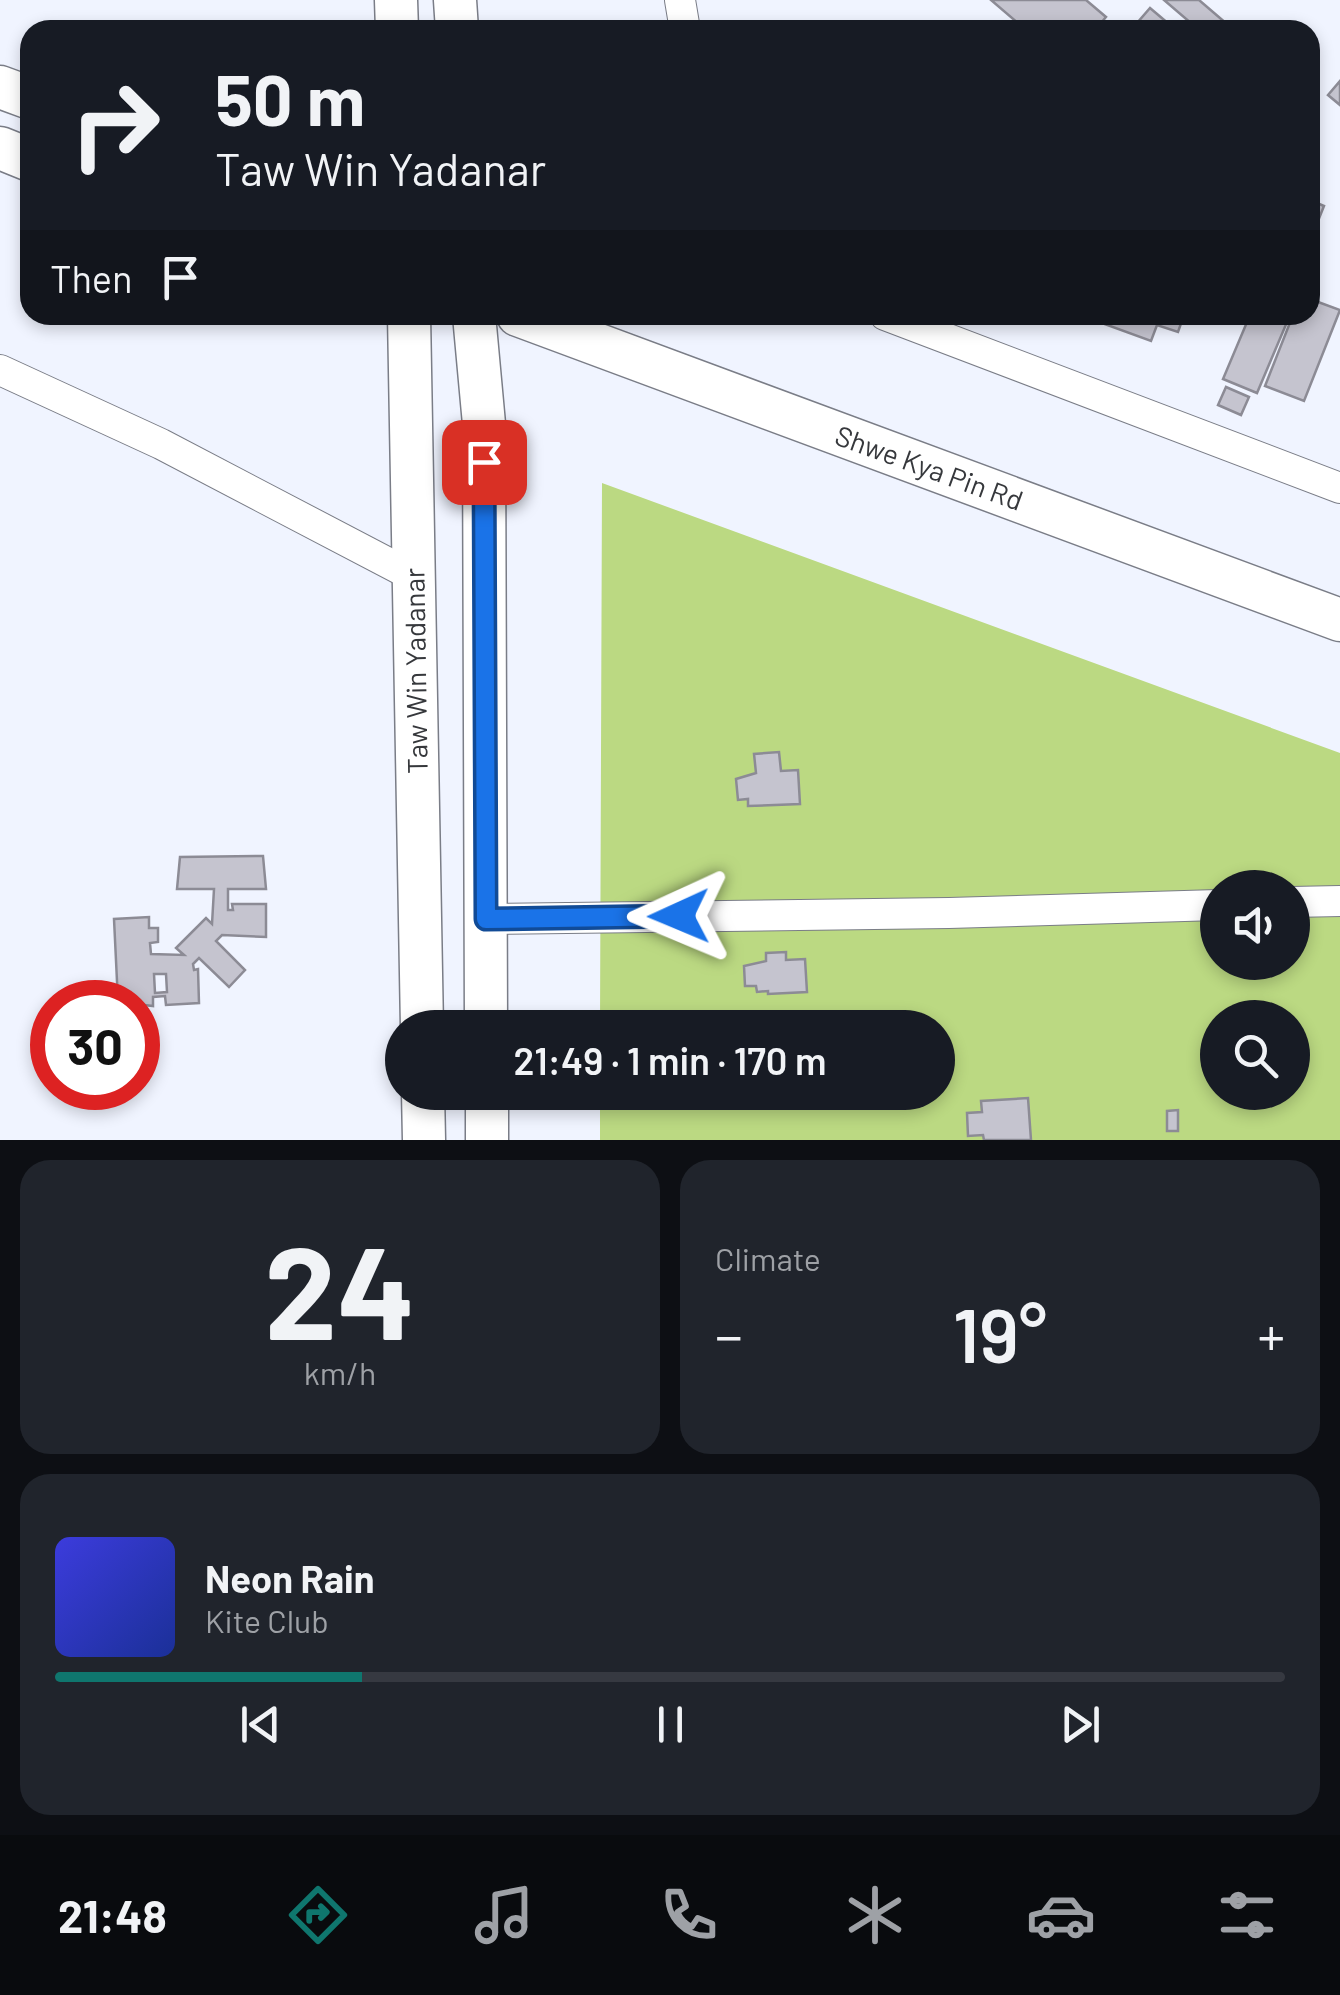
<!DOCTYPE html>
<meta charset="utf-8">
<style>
body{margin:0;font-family:Barlow,sans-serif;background:#20242c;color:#f1f3f6;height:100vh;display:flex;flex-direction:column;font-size:38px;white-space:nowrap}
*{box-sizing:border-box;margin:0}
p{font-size:32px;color:#9ea1a6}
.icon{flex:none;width:55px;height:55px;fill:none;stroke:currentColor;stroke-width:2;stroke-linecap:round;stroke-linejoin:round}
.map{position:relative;height:1140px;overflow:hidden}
.panel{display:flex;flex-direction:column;gap:20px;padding:20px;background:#0d0f14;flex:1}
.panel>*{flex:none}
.hud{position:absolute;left:20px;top:20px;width:1300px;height:305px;border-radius:30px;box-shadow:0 5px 15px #0003;background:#171b24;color:#f1f3f6;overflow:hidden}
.controls{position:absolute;left:1200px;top:870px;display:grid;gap:20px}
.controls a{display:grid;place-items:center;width:110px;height:110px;border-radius:50%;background:#171b24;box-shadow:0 5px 15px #0003;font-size:50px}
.speed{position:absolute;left:30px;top:980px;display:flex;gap:20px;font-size:50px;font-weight:700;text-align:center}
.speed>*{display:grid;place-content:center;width:130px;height:130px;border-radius:50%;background:#171b24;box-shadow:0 5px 15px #0003;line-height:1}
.speed .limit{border:15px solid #d22;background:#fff;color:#111}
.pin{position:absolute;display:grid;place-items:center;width:85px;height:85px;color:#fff;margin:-42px;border-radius:20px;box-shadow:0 5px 15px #0006}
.me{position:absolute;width:110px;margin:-55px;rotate:269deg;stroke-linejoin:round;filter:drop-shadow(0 0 8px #0008)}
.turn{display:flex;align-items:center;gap:35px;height:210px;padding:0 30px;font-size:45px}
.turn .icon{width:130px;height:130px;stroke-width:2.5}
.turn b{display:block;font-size:70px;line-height:85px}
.then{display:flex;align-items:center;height:95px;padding:0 30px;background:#0003;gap:20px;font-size:38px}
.big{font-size:75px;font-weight:600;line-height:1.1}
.panel .widget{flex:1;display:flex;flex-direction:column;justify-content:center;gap:15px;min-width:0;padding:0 35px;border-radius:30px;background:#20242c}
.panel .dial{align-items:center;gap:0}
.dial b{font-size:130px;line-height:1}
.song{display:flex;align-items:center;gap:30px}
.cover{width:120px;height:120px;border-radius:15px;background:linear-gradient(135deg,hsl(240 70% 55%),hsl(230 70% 35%))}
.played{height:10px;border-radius:5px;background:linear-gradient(90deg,#0f766e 25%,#363941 25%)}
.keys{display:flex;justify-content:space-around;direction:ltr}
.heat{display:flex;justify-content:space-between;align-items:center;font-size:55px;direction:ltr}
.panel .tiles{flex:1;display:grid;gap:20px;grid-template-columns:1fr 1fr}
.widget:last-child{grid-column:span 2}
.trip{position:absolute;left:385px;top:1010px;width:570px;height:100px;border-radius:50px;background:#171b24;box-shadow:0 5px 15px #0003;font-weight:600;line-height:100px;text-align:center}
.tabs{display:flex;height:160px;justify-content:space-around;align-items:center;background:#090b0e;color:#9ea1a6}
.tabs .icon{width:70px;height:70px}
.tabs .on{color:#0f766e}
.tabs b{font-size:45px;color:#f1f3f6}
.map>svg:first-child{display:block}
.green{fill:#bbd982;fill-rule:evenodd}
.building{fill:#c5c4cf;stroke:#8c8b95;stroke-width:2.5;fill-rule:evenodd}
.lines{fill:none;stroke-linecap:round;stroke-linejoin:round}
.street-casing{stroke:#7a7d87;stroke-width:32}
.secondary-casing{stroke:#7a7d87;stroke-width:45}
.street{stroke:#fff;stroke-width:30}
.secondary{stroke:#fff;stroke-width:42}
.route-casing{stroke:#114b97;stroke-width:25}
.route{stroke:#1a73e8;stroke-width:18}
.labels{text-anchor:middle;stroke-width:8;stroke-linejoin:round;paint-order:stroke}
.street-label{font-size:28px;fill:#36383c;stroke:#fff}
</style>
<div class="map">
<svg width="1340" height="1140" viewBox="0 0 1340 1140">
<rect width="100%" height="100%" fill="#f0f4ff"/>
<path class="green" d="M602,483L1340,753V1140H600V1093L938,1092V1028L600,1027ZM1218,888H1292V962H1218ZM1218,1018H1292V1092H1218Z"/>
<g class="building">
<polygon points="991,0 1086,0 1106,17 1095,30 1026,30"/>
<polygon points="1164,0 1199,0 1234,30 1199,30"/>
<polygon points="1150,8 1176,30 1131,30"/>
<polygon points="1340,81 1340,105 1328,95"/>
<polygon points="1310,200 1324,206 1310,241"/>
<polygon points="1310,299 1340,310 1304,401 1265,386 1293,315 1310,315"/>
<polygon points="1089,315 1184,315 1178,332 1157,325 1151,341 1088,318"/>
<polygon points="1250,315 1290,315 1257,393 1223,379"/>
<polygon points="1226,387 1249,397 1241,415 1218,405"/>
<polygon points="779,752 781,771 798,770 800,804 748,806 748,799 738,800 736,779 756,773 754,754"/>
<path d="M263,856L266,889H228V910H233L232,904H266V937L222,935L216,941L245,970L229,987L199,958L193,964L194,970L198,969L199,1003L166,1005L165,996L153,997V1006L118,1002L114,919L149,917V928H158V942L150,943L151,954L184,955L176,948L206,918L212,924L214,889H177L180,857ZM154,974H166L167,992L155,993Z"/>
<polygon points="786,952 786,960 805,959 807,992 768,994 768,991 757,992 756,986 745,986 744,966 766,961 766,953"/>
<polygon points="1028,1098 1031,1140 984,1140 983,1135 968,1136 967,1113 982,1112 981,1101"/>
<polygon points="1178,1110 1178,1131 1167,1131 1167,1111"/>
</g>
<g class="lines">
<defs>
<g id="street">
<polyline points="680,0 685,30"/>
<polyline points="885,315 1340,488"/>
<polyline points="0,370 161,444 415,577"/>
<polyline points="1292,902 1340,901"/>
<polyline points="486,919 949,913 1218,905"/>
</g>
<g id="secondary">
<polyline points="396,0 397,30"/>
<polyline points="455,0 457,30"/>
<polyline points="0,87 30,98"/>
<polyline points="0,148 30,160"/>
<polyline points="409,315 422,1028"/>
<polyline points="474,315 484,424 486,1028"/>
<polyline points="518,315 1340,620"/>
<polyline points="423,1092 424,1140"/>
<polyline points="487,1092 487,1140"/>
</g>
</defs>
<use href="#street" class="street-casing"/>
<use href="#secondary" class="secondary-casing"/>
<use href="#street" class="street"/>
<use href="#secondary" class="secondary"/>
</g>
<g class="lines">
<defs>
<polyline id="route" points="484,462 486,919 679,916"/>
</defs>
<use href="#route" class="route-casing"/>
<use href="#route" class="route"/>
</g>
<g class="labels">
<g class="street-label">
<text transform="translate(929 468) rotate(20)" y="10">Shwe Kya Pin Rd</text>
<text transform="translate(416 671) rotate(-91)" y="10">Taw Win Yadanar</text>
</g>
</g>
</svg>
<div class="controls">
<a><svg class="icon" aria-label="sound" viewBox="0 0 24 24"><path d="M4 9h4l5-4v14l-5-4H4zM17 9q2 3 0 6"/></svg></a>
<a><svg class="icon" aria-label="search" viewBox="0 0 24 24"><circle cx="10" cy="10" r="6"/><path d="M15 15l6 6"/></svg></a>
</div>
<div class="speed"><div class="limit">30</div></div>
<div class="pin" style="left:484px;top:462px;background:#d93025"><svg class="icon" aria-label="arrive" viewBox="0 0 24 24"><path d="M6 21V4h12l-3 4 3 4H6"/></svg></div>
<svg class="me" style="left:679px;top:916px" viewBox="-20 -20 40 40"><path d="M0-17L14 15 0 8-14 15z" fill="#1a73e8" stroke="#fff" stroke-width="4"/></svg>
<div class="trip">21:49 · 1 min · 170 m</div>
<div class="hud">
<div class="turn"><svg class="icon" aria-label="right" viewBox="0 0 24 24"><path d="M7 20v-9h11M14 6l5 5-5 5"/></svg><div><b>50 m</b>Taw Win Yadanar</div></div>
<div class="then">Then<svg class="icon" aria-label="arrive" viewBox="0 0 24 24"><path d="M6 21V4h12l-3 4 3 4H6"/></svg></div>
</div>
</div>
<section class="panel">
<div class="tiles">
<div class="widget dial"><b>24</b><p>km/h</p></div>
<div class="widget"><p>Climate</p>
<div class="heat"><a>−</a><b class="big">19°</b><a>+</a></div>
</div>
<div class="widget">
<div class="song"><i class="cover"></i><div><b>Neon Rain</b><p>Kite Club</p></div></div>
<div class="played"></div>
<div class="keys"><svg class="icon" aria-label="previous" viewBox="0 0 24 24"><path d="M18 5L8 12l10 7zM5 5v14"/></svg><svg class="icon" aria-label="pause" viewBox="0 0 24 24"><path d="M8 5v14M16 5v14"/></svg><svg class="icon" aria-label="next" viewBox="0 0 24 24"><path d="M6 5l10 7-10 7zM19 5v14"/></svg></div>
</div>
</div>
</section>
<nav class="tabs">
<b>21:48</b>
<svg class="icon on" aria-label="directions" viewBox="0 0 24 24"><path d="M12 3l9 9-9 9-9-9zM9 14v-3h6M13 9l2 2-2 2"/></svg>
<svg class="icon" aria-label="music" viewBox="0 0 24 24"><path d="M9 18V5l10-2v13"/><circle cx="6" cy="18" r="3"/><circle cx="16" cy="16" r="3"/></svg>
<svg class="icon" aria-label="phone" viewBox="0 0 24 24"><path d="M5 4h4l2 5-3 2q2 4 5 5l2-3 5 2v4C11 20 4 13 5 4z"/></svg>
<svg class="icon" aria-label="climate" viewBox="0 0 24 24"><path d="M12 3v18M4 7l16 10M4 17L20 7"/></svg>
<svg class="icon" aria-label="car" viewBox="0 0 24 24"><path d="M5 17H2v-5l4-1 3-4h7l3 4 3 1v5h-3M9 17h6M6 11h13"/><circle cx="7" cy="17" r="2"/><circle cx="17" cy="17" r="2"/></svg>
<svg class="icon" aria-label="filters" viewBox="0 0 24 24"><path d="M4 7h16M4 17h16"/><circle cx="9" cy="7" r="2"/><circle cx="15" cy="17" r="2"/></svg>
</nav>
